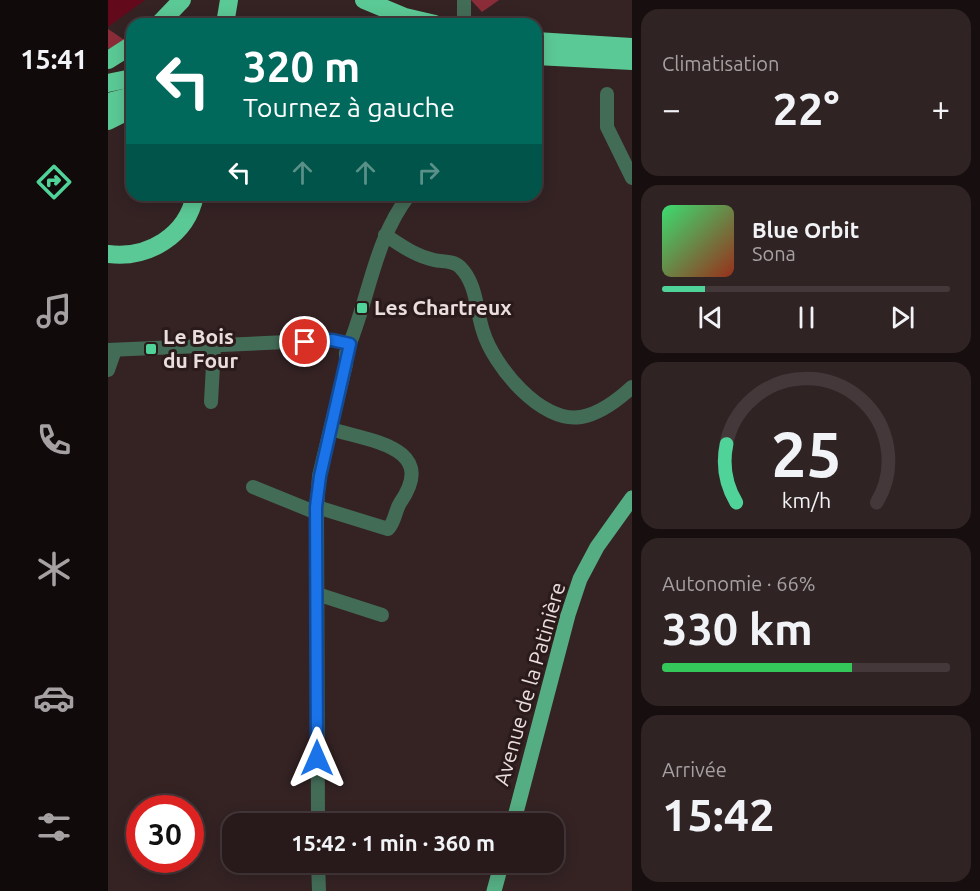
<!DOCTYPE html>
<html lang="fr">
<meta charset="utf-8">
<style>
body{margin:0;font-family:Ubuntu,sans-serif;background:#302324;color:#f1f3f6;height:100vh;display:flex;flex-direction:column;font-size:22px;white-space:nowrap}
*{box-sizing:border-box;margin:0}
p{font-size:20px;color:#a5a1a3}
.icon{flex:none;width:33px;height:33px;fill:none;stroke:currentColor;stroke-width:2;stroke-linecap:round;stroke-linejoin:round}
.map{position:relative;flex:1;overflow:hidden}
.panel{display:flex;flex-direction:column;gap:9px;padding:9px;background:#160e0f;width:348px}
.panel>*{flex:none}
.guide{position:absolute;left:18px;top:18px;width:416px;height:183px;border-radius:18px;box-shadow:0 3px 15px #0003,0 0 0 2px #44383a;background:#00695c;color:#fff;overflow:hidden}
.speed{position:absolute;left:18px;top:795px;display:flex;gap:12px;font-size:30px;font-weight:700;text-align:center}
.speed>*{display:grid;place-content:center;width:78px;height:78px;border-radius:50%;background:#281a1b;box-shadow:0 3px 15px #0003,0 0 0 2px #44383a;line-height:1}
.speed .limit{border:9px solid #d22;background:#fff;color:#111}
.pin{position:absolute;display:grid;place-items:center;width:51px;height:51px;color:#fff;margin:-26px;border:3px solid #fff;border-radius:50%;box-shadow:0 2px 6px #0007}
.me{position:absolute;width:66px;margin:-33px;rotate:0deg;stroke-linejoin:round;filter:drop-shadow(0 0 4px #0008)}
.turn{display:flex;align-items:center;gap:21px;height:126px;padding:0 18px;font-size:27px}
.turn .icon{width:78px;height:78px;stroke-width:2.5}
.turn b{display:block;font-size:42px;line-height:51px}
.lanes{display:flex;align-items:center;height:57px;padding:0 18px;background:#0003;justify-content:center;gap:30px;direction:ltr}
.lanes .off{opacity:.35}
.big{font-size:45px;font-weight:700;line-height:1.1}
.panel .card{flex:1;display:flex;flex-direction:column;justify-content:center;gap:9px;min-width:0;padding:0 21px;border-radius:18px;background:#302324}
.panel .dial{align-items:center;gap:0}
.dial svg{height:156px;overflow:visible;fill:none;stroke:#44383a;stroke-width:7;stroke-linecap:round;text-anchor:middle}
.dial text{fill:#f1f3f6;stroke:none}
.song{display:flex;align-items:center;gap:18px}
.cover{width:72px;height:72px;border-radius:9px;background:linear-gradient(135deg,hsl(140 70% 55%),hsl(10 70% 35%))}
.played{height:6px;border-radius:3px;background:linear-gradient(90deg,#50d398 15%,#44383a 15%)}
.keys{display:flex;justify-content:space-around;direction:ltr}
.heat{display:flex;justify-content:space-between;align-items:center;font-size:33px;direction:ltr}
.charge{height:9px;border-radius:4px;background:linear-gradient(90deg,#34c759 66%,#44383a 0)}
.trip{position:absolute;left:114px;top:813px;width:342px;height:60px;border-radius:18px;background:#281a1b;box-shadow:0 3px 15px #0003,0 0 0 2px #44383a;font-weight:700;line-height:60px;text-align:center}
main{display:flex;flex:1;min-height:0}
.menu{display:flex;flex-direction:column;width:108px;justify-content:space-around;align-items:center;background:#100a0b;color:#a5a1a3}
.menu .icon{width:42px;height:42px}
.menu .selected{color:#50d398}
.menu b{font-size:27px;color:#f1f3f6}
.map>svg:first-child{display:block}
.green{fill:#620a1c}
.forest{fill:#8b2d39}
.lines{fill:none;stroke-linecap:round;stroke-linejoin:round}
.minor{stroke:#436c57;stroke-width:14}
.major{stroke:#55ae83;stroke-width:15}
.highway{stroke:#5bc995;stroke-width:18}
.route-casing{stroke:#114b97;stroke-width:15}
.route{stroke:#1a73e8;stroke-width:10}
.poi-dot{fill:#50d398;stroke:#2a1a1a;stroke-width:2}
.labels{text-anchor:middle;stroke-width:6;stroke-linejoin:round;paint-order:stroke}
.poi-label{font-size:21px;font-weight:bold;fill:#eadddd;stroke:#2a1a1a;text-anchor:start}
.street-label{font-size:21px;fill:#eadddd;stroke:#2a1a1a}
</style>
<main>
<nav class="menu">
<b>15:41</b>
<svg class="icon selected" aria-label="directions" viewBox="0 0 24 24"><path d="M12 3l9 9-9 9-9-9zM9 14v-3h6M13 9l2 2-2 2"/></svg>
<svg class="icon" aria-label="music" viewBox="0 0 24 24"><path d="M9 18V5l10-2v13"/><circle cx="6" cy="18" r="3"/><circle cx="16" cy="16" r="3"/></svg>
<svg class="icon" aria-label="phone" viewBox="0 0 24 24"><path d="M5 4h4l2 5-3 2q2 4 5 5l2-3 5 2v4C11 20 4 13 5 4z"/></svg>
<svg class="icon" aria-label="climate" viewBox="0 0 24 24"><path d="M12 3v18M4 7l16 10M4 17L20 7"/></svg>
<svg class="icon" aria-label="car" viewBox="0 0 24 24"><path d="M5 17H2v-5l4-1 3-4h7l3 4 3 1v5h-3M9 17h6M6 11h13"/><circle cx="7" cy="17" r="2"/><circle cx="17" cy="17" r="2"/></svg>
<svg class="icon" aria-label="filters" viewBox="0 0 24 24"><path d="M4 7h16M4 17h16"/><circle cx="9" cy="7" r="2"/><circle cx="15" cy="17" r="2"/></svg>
</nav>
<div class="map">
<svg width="524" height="891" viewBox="0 0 524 891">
<rect width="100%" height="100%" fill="#352324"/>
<polygon class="green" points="0,0 37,0 0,27"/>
<g class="forest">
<polygon points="363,0 391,0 374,12"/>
<polygon points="0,29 18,41 0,49"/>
</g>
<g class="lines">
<g class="minor">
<polyline points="356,16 356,0"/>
<polyline points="499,94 499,127 524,178"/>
<path d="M277,235C293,245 307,256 326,260C334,262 345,260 352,267C369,284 368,310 375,331C385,365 433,424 473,417C491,414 511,399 524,387"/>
<polyline points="0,350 224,340 242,344"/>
<polyline points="0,370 7,350"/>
<polyline points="103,402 106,347"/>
<polyline points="145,487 209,513"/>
<path d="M209,507L280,529C287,522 287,511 292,503C331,447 262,441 223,429"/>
<polyline points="209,594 274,615"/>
<path d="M210,824L209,507L211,476L238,364V353C261,301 265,242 301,195"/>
<polyline points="210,862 211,891"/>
</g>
<g class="major">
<polyline points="405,824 460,615 472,579 489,547 524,498"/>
<polyline points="386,891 394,862"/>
</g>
<g class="highway">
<polyline points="256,0 297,17 327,24"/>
<polyline points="51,24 74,0"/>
<polyline points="117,24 121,0"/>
<polyline points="428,41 524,47"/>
<polyline points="428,56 524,61"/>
<polyline points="0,60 24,45"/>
<polyline points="0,83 24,78"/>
<polyline points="0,102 24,96"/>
<polyline points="0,121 24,109"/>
<path d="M0,254C40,259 79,236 87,195"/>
</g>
</g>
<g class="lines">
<defs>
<polyline id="route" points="197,342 224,340 242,344 212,476 208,507 209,758"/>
</defs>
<use href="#route" class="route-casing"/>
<use href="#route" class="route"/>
</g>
<g class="poi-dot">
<rect x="248" y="302" width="12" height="12" rx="3"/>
<rect x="37" y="343" width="12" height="12" rx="3"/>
</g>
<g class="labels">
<g class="poi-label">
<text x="266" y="315">Les Chartreux</text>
<text x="55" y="344">Le Bois<tspan x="55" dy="24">du Four</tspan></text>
</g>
<g class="street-label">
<text transform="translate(422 684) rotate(-74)" y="7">Avenue de la Patinière</text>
</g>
</g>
</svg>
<div class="speed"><div class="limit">30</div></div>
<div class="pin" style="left:197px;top:342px;background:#d93025"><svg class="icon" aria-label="arrive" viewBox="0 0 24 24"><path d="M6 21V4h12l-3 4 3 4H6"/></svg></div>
<svg class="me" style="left:209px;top:758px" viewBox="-20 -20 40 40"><path d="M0-17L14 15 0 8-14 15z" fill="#1a73e8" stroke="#fff" stroke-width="4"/></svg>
<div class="trip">15:42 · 1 min · 360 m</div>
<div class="guide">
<div class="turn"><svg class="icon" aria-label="left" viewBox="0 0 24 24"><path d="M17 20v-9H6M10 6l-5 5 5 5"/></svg><div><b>320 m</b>Tournez à gauche</div></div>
<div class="lanes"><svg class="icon" aria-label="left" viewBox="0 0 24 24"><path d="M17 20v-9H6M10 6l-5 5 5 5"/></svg><svg class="icon off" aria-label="ahead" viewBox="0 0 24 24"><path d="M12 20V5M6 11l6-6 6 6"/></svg><svg class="icon off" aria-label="ahead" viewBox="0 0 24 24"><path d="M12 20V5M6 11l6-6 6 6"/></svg><svg class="icon off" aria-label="right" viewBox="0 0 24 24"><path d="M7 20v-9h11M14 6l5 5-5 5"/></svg></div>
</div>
</div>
<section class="panel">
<div class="card"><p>Climatisation</p>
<div class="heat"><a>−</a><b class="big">22°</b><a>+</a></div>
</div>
<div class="card">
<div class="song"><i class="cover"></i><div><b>Blue Orbit</b><p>Sona</p></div></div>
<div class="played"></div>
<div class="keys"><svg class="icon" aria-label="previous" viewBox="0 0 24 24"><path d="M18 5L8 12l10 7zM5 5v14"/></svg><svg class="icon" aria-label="pause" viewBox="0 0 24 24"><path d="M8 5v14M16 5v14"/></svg><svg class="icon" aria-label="next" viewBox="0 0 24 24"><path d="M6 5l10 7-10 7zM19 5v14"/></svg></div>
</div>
<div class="card dial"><svg viewBox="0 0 100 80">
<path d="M14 69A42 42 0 1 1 86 69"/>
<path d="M14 69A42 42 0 0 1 9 39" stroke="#50d398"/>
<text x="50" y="56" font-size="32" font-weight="700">25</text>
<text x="50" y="72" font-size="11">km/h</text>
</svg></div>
<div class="card"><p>Autonomie · 66%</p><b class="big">330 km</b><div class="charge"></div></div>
<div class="card"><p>Arrivée</p><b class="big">15:42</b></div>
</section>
</main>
